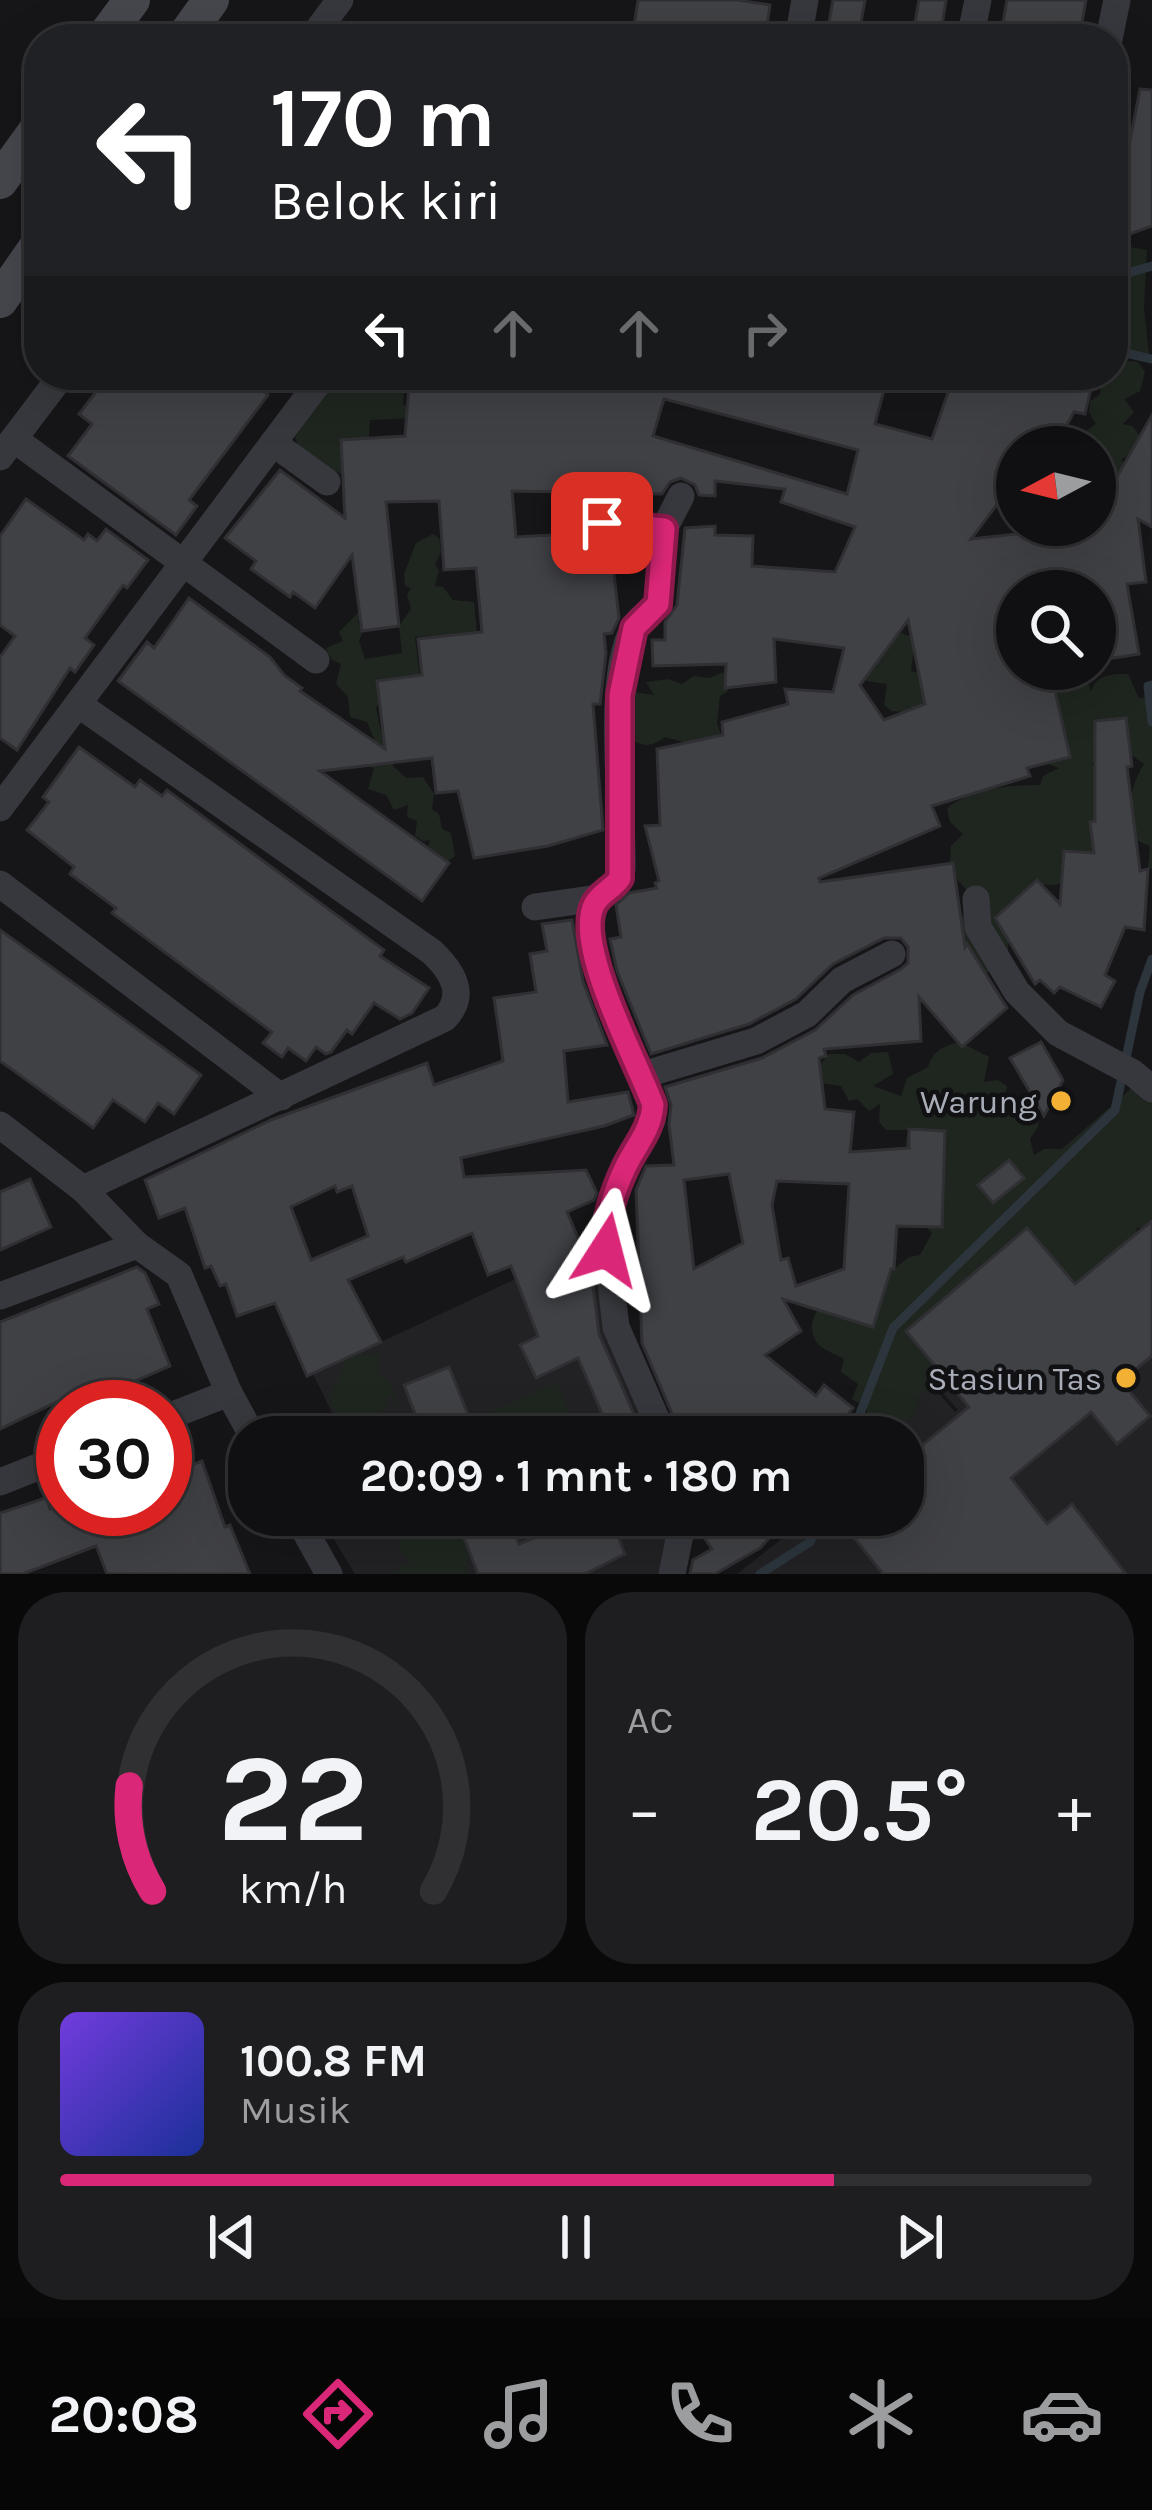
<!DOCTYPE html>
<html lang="id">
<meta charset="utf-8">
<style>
body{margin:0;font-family:Karla,sans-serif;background:#1e1e20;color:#f1f3f6;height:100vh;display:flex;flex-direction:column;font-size:45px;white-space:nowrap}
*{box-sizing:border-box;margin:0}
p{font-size:39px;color:#9c9d9f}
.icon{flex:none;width:66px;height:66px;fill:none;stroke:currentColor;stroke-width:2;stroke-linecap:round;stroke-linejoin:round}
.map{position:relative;height:1574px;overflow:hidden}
.side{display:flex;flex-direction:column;gap:18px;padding:18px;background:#09090a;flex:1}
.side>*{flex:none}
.guide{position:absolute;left:24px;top:24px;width:1104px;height:366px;border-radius:48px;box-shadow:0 12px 48px #0002,0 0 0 3px #303032;background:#202124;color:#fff;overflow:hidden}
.needle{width:78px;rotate:263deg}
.fabs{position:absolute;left:996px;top:426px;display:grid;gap:24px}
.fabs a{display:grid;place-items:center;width:120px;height:120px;border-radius:50%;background:#101012;box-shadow:0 12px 48px #0002,0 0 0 3px #303032;font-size:60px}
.speed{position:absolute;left:36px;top:1380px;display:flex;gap:24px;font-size:60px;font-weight:700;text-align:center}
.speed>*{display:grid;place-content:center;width:156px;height:156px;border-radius:50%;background:#101012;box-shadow:0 12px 48px #0002,0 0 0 3px #303032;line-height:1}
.speed .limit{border:18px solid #d22;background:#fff;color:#111}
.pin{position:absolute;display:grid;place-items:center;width:102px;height:102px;color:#fff;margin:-51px;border-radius:24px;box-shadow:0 6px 18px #0006}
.me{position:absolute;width:132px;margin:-66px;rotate:9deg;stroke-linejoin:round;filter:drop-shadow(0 0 9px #0008)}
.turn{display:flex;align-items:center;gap:42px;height:252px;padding:0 48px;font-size:54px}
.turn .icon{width:156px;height:156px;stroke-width:2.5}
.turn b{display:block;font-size:84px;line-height:102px}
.lanes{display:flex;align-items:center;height:114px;padding:0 48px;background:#0003;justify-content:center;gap:60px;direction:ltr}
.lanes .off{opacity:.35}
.big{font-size:90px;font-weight:700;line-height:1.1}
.side .card{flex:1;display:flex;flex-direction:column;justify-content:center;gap:18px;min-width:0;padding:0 42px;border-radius:48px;background:#1e1e20}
.side .dial{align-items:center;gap:0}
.dial svg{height:312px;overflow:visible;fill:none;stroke:#303032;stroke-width:7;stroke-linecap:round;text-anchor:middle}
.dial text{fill:#f1f3f6;stroke:none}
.song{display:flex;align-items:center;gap:36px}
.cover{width:144px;height:144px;border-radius:18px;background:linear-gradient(135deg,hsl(260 70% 55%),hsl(230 70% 35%))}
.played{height:12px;border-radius:6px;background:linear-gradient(90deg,#db2777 75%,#303032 75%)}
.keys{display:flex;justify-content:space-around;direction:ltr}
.heat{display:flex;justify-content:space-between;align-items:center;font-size:66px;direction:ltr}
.side .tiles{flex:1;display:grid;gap:18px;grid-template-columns:1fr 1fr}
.card:last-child{grid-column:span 2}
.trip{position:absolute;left:228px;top:1416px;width:696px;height:120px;border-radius:48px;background:#101012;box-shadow:0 12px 48px #0002,0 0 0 3px #303032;font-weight:700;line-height:120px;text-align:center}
.tab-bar{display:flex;height:192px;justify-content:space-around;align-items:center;background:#060607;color:#9c9d9f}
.tab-bar .icon{width:84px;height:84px}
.tab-bar .selected{color:#db2777}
.tab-bar b{font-size:54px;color:#f1f3f6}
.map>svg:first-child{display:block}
.built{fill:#222225}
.green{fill:#1e261f}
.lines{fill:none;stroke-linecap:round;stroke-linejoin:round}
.stream{stroke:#2c353c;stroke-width:9}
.building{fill:#404145;stroke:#303034;stroke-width:3;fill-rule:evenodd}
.minor{stroke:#37383d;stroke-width:27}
.secondary{stroke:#45474d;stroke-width:36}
.route-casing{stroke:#8e194d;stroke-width:30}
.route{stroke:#db2777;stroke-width:21}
.poi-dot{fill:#f2b134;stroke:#111113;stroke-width:4.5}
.labels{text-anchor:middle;stroke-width:9;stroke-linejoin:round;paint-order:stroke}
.poi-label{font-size:33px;fill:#a8adb8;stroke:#111113;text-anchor:end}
</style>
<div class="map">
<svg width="1152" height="1574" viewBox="0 0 1152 1574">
<rect width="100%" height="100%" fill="#161618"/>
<g class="built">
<polygon points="1065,1162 1152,1259 1152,1574 737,1574 812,1515 903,1515 903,1437 861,1437 906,1356 955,1412 958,1410 891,1335"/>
<polygon points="588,1245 669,1437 344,1437 313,1374"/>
<polygon points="319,1515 676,1515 673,1574 355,1574"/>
</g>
<g class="green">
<polygon points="1113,244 1147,250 1144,308 1149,354 1113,347"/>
<path d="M1117,360L1138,362L1145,372L1140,391L1124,399L1134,412L1123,424L1132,426L1140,436L1132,452L1121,460L1128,466L1127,478L1104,489L1111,503C1106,515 1103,526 1088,525H1095V447H1072L1074,439L1096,424L1089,412L1090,401L1100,394L1102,375H1113Z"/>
<polygon points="337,375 405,375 403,404 411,408 413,418 370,420 368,450 342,449 342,474 302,457 295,437"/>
<polygon points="433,534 439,538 441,552 435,565 439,570 435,586 443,587 453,600 474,602 478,644 464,677 457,635 415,637 422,695 385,693 376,708 384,746 392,751 393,766 406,778 423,777 434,794 432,809 439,814 442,829 451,833 455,856 441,866 426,855 430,840 423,841 415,836 417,821 407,817 408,805 394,810 386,795 368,789 374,768 369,766 368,756 374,739 367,722 350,717 348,697 336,684 341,664 331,659 326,648 343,641 339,632 360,611 358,622 364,629 359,641 365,659 402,653 399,626 411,609 407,595 411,588 405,586 404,574 416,543"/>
<path d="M891,629L915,638L911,671L1022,700L1064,672L1084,673L1091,691C1097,674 1112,674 1128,674L1139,698H1149L1148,686L1152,685V869L1148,867L1150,846L1138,841C1126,815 1129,787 1144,764L1130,754L1125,732L1098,754L1092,765L1100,770L1107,839C1088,854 1069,892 1044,884L1050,899L1008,932V953L997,970L973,976L942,905L973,920L969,893L949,870L951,846L963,834L950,822L947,808C973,788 1009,785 1040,785L1043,776L1059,768L906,712L891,711L884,705L887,684L866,681L860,674Z"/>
<path d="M723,672L728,691L720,696L717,724L724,742L685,752L683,742L665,737C651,748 642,747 627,737L623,712L634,692L654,695L646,682L668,679L682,684L694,676L710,678Z"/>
<path d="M960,1042L989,1057L984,1082L998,1080L1007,1086L1003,1107L1007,1115L1025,1106L1039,1114L1038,1127L1030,1139L1034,1155L1044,1149H1062L1141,1080L1152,1094V1228H1137L1131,1254L1087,1312L1041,1257L1043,1244L1030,1242L986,1273L979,1261L946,1350L942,1380L930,1392L918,1391L920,1395L913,1415L904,1420L892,1417L891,1437H865L867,1408L852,1399L858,1384L841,1372L844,1359C837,1355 823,1350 818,1344C803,1326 819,1302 835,1293L881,1308L876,1300L877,1282L909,1257L920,1255L932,1233C915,1219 898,1150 909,1130H886L879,1122L880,1104L869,1111L857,1099L849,1101L841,1086L820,1083L817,1068L829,1054H845L859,1062L871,1053L888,1052L893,1074L873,1086L901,1096L907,1078L928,1067C933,1050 944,1046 960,1042Z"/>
<path d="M350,1353L379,1356L378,1376L388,1378L402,1415L390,1394L382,1412L390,1414L392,1428L407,1431V1437H353L352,1427L340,1424L328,1396C341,1380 340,1369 350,1353Z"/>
<polygon points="557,1383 581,1437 480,1437 472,1420"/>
<polygon points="390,1515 448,1515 451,1530 468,1527 471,1531 467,1574 391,1574 411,1562 400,1550 402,1531 395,1530 388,1520"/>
</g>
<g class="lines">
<g class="stream">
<polyline points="1113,277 1152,266"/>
<polyline points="1113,350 1152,359"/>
<polyline points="1152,685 1148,686 1152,722"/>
<polyline points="851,1437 893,1328 1115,1110 1140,992 1152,959"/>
<polyline points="760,1574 810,1542 821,1515"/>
</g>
</g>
<g class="building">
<polygon points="638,0 737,0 770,5 765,39 632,39"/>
<polygon points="833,0 865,0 858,39 826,39"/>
<polygon points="919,0 946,0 940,39 912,39"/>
<polygon points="1007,0 1086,0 1079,39 1030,32 1028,39 1000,39"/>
<polygon points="1140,89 1152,90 1152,226 1130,234 1113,228"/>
<polygon points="109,375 241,375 268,395 189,500 197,506 176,535 68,456 92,424 79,414"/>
<path d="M410,375H787L846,391L851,375H858L886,382L875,424L932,439L954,375H1094L1085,414L1074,412L1055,447H1017L1011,486L971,539L1095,525V516L1152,415V527L1138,519L1146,582L1127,584L1139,654L1095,661V588L1085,589L1084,583L1048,591H1017V669H1050L1070,757L1027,768L1030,776L932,806L940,826L819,878L820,882L953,863L965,947L967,944L1007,1008L962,1047L919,997L921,1041L824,1049L826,1056L819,1058L825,1109L854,1112L850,1152L909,1148V1129L945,1131L942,1227L897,1226L894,1269H891L873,1327L783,1299L801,1331L765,1355L816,1396L824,1385L853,1408L829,1437H682L642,1343L636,1190L646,1166L674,1165L669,1125L671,1105L665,1087L762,1058L815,1030L853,995L901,969L908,963V947L901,938H884L833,964L796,999L749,1024L651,1054L617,971L610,939L621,937L616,905L629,893L657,888L655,883L659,881L645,826L660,825L657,749L723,735L722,722L788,704L785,689L833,692L844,648L774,639L776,682L725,688L726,664L653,666L652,640H665V622L677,605L685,528L715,526V535L753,536L752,566L835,572L855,527L781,502L785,489L715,481V496L699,495L695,485L681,478L670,482L662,494L512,491L516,537L570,534L581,540L645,545L644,564L613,566L619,618L612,633L604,634L606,653L600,704H593L603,830L548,846L474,858L458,791L436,793L432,758L320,771L449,863L422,901L118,681L147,642L154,648L189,598L270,657L284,675L302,688L300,691L385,749L377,681L422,675L418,639L482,632L476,568L444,570L439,501L386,502L399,626L362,631L352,555L315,608L293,592L290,597L251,569L256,561L225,538L280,470L345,518L341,440L405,436ZM664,399L858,450L847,494L653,436ZM908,620L925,704L884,720L860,685ZM729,1174L743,1243L694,1269L684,1180ZM777,1181L849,1184L844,1269L796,1286L788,1258L781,1260L772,1205Z"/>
<polygon points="26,499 84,540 88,534 97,541 106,529 148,560 127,588 123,585 85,638 94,645 75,672 70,668 17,750 0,738 0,657 15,636 0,625 0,536"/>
<polygon points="1126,718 1132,766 1127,767 1140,871 1148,869 1144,930 1125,927 1105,975 1115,981 1101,1007 1060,987 1054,993 1040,980 1035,984 995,918 1037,880 1060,904 1064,851 1094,853 1090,822 1095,821 1095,721"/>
<polygon points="79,747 135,787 140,780 162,796 167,790 384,950 380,956 429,988 412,1013 400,1019 374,1003 352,1034 347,1030 331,1052 326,1054 316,1047 306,1061 288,1048 282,1057 263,1043 272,1032 112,913 116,908 70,874 74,867 27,830 49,802 43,797"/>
<path d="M572,920L583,981L607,1045L564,1051L568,1102L628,1092L634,1115L604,1126L461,1158L464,1177L586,1170L597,1193L594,1200L567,1212L591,1268L599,1334L644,1437H612L578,1358L536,1378L520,1345L538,1336L511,1266L488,1275L472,1233L406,1262L403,1257L348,1280L381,1342L307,1376L275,1303L237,1316L226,1284L220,1286L211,1266L205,1268L185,1208L159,1218L145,1180L271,1120L427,1063L434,1085L503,1061L494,998L536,992L530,954L547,951L542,924ZM335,1186L337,1192L352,1186L368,1236L311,1260L291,1207Z"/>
<polygon points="0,930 201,1075 174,1114 158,1103 145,1122 113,1100 93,1128 0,1061"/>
<polygon points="1041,1042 1063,1080 1044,1116 1010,1058"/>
<polygon points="1009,1160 1024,1178 993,1203 978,1185"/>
<polygon points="30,1179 51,1227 0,1250 0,1192"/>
<polygon points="1152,1221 1152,1356 1121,1381 1150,1416 1117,1444 1091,1412 1011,1478 1047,1524 1072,1504 1126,1574 883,1574 844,1525 856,1515 903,1515 903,1426 920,1447 969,1407 906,1331 1027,1228 1075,1284"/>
<polygon points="137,1267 145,1273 159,1304 147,1309 170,1366 110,1392 100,1389 65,1403 63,1399 0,1429 0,1322"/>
<polygon points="449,1367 477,1437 424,1437 404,1385"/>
<polygon points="202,1461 225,1527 230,1525 250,1574 107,1574 96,1546 23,1574 0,1574 0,1513 46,1498 50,1509 165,1509 165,1475"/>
<polygon points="455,1515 507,1515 519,1544 566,1525 561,1515 609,1515 625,1554 585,1574 478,1574"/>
<polygon points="709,1515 791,1515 760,1548 715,1574 690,1574 693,1560 712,1549 699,1530 701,1520"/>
</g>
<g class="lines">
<g class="minor">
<polyline points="311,39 340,0"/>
<polyline points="798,39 805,0"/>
<polyline points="970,39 978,0"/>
<polyline points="1109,39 1117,0"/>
<polyline points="14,439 316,660"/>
<polyline points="273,443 327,482"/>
<polyline points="0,457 62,375"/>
<polyline points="583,522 664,529"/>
<path d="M78,704L432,952C452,971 467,994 445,1018L83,1189"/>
<polyline points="0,808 324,375"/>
<polyline points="0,884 281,1097"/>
<polyline points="976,899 978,927 1017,992 1058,1033 1133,1073 1152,1089"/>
<polyline points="535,907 598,898"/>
<polyline points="643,1075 756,1041 807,1014 842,980 892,954"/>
<polyline points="0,1125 83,1189 137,1245 179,1275 229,1393 253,1437"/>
<polyline points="0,1296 137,1245"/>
<polyline points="165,1418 229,1393"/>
<path d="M664,1437L616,1327L604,1223L627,1164L652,1120L653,1105C637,1062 575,948 593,906C600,889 617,888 622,869C624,809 603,671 637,623C643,615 652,611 659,604L664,529L681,496"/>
<polyline points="0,1482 63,1457"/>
<polyline points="296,1515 329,1574"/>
<polyline points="672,1574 684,1515"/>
</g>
<g class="secondary">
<polyline points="103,39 132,0"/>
<polyline points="183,39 211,0"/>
<polyline points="0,181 39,127"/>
<polyline points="0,300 39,244"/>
</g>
</g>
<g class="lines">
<defs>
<path id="route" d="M602,523L664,529L658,604L634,628L620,695V878C613,889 600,893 594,905C574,946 638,1063 653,1105C651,1130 637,1144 626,1166C613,1193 604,1221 606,1250"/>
</defs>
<use href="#route" class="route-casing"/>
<use href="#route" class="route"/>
</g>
<g class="poi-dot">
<circle cx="1061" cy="1101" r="12"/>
<circle cx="1126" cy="1378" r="12"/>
</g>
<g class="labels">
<g class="poi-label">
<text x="1037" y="1113">Warung</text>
<text x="1102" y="1390">Stasiun Tas</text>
</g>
</g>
</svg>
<div class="fabs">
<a><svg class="needle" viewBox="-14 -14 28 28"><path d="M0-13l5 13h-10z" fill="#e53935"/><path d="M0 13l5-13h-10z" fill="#9c9d9f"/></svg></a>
<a><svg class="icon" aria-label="search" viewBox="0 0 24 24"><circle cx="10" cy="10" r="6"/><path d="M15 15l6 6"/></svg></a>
</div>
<div class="speed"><div class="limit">30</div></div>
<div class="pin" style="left:602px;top:523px;background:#d93025"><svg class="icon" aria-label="arrive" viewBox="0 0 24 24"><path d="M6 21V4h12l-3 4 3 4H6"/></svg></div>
<svg class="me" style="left:606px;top:1250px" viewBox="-20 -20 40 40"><path d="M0-17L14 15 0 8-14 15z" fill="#db2777" stroke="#fff" stroke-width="4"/></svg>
<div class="trip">20:09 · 1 mnt · 180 m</div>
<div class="guide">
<div class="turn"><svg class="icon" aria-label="left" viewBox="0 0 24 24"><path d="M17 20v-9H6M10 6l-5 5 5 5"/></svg><div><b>170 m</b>Belok kiri</div></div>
<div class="lanes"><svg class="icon" aria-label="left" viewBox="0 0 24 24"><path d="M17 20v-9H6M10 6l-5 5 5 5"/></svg><svg class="icon off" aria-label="ahead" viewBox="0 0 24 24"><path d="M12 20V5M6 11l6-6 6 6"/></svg><svg class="icon off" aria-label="ahead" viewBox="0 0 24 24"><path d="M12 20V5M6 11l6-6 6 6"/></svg><svg class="icon off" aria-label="right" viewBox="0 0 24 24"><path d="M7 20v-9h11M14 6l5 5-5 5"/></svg></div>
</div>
</div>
<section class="side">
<div class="tiles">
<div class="card dial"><svg viewBox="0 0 100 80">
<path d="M14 69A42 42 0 1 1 86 69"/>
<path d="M14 69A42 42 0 0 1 8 42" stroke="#db2777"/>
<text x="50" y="56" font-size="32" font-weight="700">22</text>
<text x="50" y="72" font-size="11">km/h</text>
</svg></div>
<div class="card"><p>AC</p>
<div class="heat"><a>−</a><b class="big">20.5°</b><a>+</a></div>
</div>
<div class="card">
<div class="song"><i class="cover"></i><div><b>100.8 FM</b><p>Musik</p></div></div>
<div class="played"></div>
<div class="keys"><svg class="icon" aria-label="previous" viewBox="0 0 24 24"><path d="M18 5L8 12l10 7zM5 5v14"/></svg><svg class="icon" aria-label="pause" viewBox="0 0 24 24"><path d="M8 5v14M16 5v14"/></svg><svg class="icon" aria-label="next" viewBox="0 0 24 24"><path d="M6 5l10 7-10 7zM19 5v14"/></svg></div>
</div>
</div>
</section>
<nav class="tab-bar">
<b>20:08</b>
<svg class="icon selected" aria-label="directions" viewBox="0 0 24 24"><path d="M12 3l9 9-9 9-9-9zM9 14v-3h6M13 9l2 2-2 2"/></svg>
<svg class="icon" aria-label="music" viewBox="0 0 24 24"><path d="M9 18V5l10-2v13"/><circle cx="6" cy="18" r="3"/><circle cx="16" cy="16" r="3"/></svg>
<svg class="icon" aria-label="phone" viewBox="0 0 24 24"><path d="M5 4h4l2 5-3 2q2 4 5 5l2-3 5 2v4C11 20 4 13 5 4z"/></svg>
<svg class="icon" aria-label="climate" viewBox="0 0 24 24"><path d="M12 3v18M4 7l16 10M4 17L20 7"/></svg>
<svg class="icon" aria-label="car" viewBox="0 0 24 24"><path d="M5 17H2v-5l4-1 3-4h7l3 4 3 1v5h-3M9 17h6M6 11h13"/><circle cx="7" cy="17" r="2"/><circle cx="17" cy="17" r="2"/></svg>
</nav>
